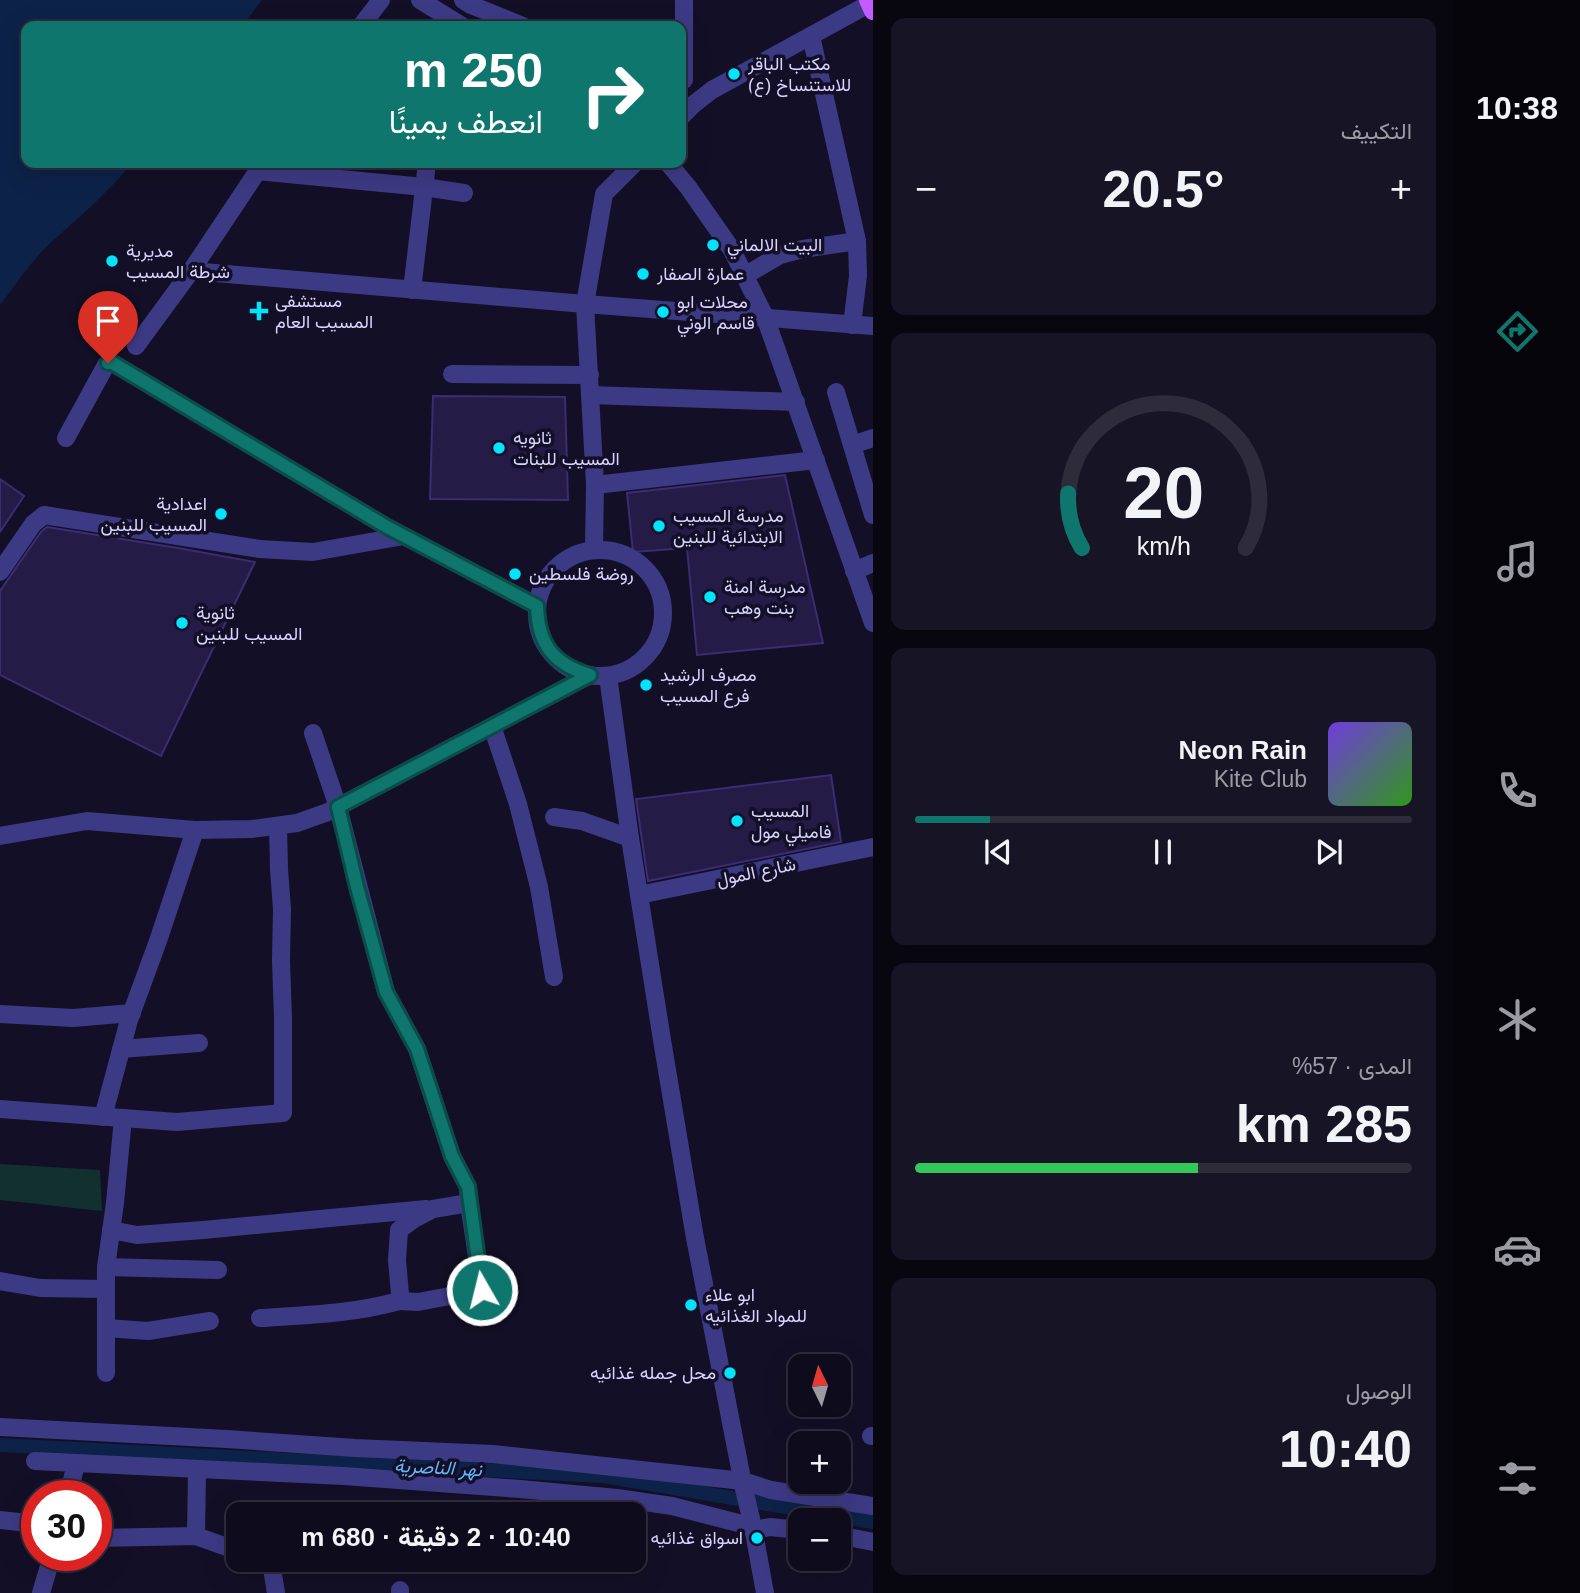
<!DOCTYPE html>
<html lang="ar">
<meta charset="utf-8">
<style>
body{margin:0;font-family:Helvetica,Vazirmatn,sans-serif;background:#171425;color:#f1f3f6;direction:rtl;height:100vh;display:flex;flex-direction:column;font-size:26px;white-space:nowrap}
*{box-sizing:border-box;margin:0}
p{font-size:23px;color:#9b9ba3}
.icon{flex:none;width:38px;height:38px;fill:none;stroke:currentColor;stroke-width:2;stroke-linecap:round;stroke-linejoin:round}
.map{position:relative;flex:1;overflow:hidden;direction:ltr}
.sheet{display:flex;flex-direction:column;gap:18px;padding:18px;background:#08060f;width:581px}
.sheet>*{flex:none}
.hud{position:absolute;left:21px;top:21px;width:665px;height:147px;border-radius:14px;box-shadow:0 7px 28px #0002,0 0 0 2px #2e2b3b;direction:rtl;background:#0f766e;color:#fff;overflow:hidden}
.needle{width:46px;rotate:355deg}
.controls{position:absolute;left:788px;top:1354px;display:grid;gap:14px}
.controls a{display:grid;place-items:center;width:63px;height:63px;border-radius:14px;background:#0e0b1c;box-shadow:0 7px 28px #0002,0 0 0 2px #2e2b3b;font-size:35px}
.speed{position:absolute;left:21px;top:1480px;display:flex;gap:14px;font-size:35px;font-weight:700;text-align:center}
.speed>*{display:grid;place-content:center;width:91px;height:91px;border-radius:50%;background:#0e0b1c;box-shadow:0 7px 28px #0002,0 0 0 2px #2e2b3b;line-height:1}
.speed .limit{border:10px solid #d22;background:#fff;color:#111}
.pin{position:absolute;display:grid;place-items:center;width:60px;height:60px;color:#fff;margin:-72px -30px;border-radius:50% 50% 50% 0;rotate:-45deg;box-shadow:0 0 7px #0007}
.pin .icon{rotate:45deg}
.me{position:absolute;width:77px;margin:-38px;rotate:352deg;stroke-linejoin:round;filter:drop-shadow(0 0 5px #0008)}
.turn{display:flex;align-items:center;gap:24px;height:147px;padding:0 28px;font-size:32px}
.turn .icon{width:91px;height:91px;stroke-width:2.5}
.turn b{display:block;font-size:49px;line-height:60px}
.big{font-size:52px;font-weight:700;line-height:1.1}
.sheet .widget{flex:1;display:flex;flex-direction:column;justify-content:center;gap:10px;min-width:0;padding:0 24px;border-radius:14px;background:#171425}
.sheet .dial{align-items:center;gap:0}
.dial svg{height:182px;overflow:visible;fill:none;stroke:#2e2b3b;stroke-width:7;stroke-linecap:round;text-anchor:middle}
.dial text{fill:#f1f3f6;stroke:none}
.song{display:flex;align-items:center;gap:21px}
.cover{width:84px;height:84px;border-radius:10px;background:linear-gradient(135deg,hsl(260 70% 55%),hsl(110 70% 35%))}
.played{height:7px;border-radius:4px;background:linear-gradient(90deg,#0f766e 15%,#2e2b3b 15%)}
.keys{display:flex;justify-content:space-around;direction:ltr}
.heat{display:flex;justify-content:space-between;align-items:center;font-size:38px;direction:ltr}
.charge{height:10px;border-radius:5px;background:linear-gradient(90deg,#34c759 57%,#2e2b3b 0)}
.trip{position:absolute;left:226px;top:1502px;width:420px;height:70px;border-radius:14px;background:#0e0b1c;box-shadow:0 7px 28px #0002,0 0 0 2px #2e2b3b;font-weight:700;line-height:70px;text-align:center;direction:rtl}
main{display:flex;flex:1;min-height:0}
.tab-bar{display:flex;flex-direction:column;width:126px;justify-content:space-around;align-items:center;background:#06040b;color:#9b9ba3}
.tab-bar .icon{width:49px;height:49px}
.tab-bar .selected{color:#0f766e}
.tab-bar b{font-size:32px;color:#f1f3f6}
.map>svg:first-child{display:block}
.green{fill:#12302f}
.water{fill:#0c2248}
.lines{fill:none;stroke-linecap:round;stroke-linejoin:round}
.canal{stroke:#0c2248;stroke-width:14}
.building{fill:#241b47;stroke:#3b2d73;stroke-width:2}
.minor{stroke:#3d3a85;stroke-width:18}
.major{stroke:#c25bff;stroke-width:18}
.route-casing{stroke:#0a4d48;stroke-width:18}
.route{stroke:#0f766e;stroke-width:12}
.poi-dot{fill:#00e5ff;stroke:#130f26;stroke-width:2.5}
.labels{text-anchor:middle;stroke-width:7;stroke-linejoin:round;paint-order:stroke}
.poi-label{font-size:18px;fill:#d9d4ff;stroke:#130f26;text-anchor:start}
.street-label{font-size:18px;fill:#d9d4ff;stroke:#130f26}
.water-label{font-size:19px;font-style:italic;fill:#62b6ff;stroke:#130f26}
</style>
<main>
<nav class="tab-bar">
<b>10:38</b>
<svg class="icon selected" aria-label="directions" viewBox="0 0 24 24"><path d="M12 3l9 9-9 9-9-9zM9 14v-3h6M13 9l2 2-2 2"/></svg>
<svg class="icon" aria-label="music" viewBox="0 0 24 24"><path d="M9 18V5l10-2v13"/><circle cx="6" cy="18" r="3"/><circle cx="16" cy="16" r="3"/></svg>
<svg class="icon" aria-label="phone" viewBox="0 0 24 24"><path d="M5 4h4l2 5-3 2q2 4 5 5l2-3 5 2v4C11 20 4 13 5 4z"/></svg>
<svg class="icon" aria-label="climate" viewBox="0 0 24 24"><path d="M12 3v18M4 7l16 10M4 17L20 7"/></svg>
<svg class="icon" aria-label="car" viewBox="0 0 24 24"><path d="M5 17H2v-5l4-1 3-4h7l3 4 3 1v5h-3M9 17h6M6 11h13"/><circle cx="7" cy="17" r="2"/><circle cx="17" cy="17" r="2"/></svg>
<svg class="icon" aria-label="filters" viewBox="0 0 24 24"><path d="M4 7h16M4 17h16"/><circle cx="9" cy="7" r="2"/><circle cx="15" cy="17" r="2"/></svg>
</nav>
<section class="sheet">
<div class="widget"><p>التكييف</p>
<div class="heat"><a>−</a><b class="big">20.5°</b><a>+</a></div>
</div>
<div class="widget dial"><svg viewBox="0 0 100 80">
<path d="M14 69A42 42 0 1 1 86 69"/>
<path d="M14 69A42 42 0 0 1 8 45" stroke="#0f766e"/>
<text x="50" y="56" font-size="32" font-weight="700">20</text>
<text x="50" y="72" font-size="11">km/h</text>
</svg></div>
<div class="widget">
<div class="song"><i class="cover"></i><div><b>Neon Rain</b><p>Kite Club</p></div></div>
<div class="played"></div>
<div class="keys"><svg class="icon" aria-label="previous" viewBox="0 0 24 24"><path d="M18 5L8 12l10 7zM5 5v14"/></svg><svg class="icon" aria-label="pause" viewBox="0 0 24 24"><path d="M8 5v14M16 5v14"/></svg><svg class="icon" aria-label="next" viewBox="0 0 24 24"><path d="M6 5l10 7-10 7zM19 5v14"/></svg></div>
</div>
<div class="widget"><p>المدى · 57%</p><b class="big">285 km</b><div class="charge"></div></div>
<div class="widget"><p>الوصول</p><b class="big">10:40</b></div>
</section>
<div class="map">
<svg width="873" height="1593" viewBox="0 0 873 1593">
<rect width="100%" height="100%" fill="#130f26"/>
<polygon class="green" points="0,1164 100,1170 102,1211 0,1200"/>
<path class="water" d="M0,0H262L242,26H26V163H132C107,194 77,219 47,246C30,263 15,286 0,305Z"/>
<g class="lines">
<polyline class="canal" points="0,1445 603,1476 873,1522"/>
</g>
<g class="building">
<polygon points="433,396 565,397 568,500 430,499"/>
<polygon points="785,475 823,643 697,655 687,548 633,552 627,493"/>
<polygon points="0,479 24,496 0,532"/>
<polygon points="47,527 178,548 255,562 161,756 0,675 0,591 41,532"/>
<polygon points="831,775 841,842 648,881 636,799"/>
</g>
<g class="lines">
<g class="minor">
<polyline points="420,0 462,26"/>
<polyline points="463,0 471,5 523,26"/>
<polyline points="684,0 684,80"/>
<polyline points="361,26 381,0"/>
<polyline points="811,36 857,241 858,276 852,325"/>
<polyline points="681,117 694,104 712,90 869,4"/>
<polyline points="668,163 688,187 732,250 765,317 873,623"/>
<polyline points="257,171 424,187 464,193"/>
<polyline points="191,271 585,304 873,326"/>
<polyline points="746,275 780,255 803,249 857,241"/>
<polyline points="412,290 427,163"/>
<polyline points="136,346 191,271 263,163"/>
<polyline points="452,374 590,375"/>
<polyline points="836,392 873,515"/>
<polyline points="590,395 796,402"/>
<polyline points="66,438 106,365 111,362 387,527 537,606"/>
<polyline points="852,445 873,438"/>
<polyline points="595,485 816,460"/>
<polyline points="594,549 595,485 585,304 604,194 635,163"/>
<circle cx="600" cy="613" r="63"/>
<polyline points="854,571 873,563"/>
<polyline points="0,572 33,524 44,515 260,549 313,552 404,536"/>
<polyline points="608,676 630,838 662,1040 695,1238 744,1489 753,1527 765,1593"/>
<polyline points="492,726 518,804 539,887 554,977"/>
<polyline points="554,817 582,821 630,838"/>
<polyline points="0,836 87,821 195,830 252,829 297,823 328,812 590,675"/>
<polyline points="639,895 873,847"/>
<polyline points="0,1014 73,1018 132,1013"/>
<polyline points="121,1049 199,1043"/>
<polyline points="0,1109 177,1122 283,1113 283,1019 281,960 282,909 279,869 278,826"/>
<polyline points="103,1117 129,1020 158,941 195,830"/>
<polyline points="111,1230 137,1235 203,1230 426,1209"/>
<polyline points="106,1267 218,1270"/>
<polyline points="0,1281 40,1288 106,1289"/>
<polyline points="399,1301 418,1302 482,1290 469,1203"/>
<path d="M260,1318C308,1315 352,1314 399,1301L400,1294L397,1260L399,1230L414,1219L433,1209L469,1203L468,1187L452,1156L417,1049L386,992L338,807L313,733"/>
<polyline points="106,1328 148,1331 210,1321"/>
<polyline points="106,1373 106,1267 115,1203 123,1118"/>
<polyline points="0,1427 227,1439 355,1448 493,1454 743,1481 771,1490 873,1506"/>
<polyline points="871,1436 873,1436"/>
<polyline points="35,1461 344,1476 520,1489 617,1498 672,1506 742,1524 754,1530 770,1527 800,1530"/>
<polyline points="68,1496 76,1464"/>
<polyline points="0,1520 37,1524"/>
<polyline points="838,1535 873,1542"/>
<polyline points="196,1536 197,1470"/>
<polyline points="96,1538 196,1536 238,1551"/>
<polyline points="262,1559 271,1562 294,1559"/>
<polyline points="271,1562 276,1593"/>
<polyline points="400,1590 400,1593"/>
<polyline points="41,1593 52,1556"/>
</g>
<polyline class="major" points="868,0 873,11"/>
</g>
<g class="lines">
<defs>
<path id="route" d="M108,363L111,362L387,527L537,606C538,644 553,664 590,675L338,807L357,887L386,992L417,1049L452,1156L468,1187L482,1290"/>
</defs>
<use href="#route" class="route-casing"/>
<use href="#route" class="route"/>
</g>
<g class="poi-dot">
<circle cx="734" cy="74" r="7"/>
<circle cx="713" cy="245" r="7"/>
<circle cx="112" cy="261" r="7"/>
<circle cx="643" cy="274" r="7"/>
<path d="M255.5 300.5h7v7h7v7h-7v7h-7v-7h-7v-7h7z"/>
<circle cx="663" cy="312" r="7"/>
<circle cx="499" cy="448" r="7"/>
<circle cx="221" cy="514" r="7"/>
<circle cx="659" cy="526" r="7"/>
<circle cx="515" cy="574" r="7"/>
<circle cx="710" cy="597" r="7"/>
<circle cx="182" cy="623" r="7"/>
<circle cx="646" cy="685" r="7"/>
<circle cx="737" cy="821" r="7"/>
<circle cx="691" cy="1305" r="7"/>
<circle cx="730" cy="1373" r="7"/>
<circle cx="757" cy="1538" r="7"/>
</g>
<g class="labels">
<g class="poi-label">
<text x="748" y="70">مكتب الباقر<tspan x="748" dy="21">(ع) للاستنساخ</tspan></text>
<text x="727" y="251">البيت الالماني</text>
<text x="126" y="257">مديرية<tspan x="126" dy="21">شرطة المسيب</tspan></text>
<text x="657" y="280">عمارة الصفار</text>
<text x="275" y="307">مستشفى<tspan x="275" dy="21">المسيب العام</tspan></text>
<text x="677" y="308">محلات ابو<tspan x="677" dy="21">قاسم الوني</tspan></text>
<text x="513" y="444">ثانويه<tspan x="513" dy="21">المسيب للبنات</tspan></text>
<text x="207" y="510" text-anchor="end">اعدادية<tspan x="207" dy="21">المسيب للبنين</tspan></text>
<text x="673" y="522">مدرسة المسيب<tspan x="673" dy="21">الابتدائية للبنين</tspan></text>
<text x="529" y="580">روضة فلسطين</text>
<text x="724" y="593">مدرسة امنة<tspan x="724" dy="21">بنت وهب</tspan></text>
<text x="196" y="619">ثانوية<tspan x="196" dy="21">المسيب للبنين</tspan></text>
<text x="660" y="681">مصرف الرشيد<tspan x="660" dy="21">فرع المسيب</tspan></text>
<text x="751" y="817">المسيب<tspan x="751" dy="21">فاميلي مول</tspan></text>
<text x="705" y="1301">ابو علاء<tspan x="705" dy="21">للمواد الغذائيه</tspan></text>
<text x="716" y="1379" text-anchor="end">محل جمله غذائيه</text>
<text x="743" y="1544" text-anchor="end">اسواق غذائيه</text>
</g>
<g class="street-label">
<text transform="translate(756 872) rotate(-12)" y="6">شارع المول</text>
</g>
<g class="water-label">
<text transform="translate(438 1467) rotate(3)" y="7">نهر الناصرية</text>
</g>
</g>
</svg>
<div class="controls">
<a><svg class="needle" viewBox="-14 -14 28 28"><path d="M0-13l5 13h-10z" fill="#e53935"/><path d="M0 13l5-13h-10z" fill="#9b9ba3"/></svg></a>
<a>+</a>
<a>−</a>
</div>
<div class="speed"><div class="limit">30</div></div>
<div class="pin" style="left:108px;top:363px;background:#d93025"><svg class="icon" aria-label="arrive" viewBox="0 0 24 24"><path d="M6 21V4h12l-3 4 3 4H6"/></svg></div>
<svg class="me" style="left:482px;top:1290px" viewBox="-20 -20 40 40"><circle r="17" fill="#0f766e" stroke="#fff" stroke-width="3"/><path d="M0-11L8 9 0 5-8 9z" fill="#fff"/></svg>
<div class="trip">10:40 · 2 دقيقة · 680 m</div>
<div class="hud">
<div class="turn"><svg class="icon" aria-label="right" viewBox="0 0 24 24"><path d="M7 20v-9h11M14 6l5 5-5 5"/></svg><div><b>250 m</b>انعطف يمينًا</div></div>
</div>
</div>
</main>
